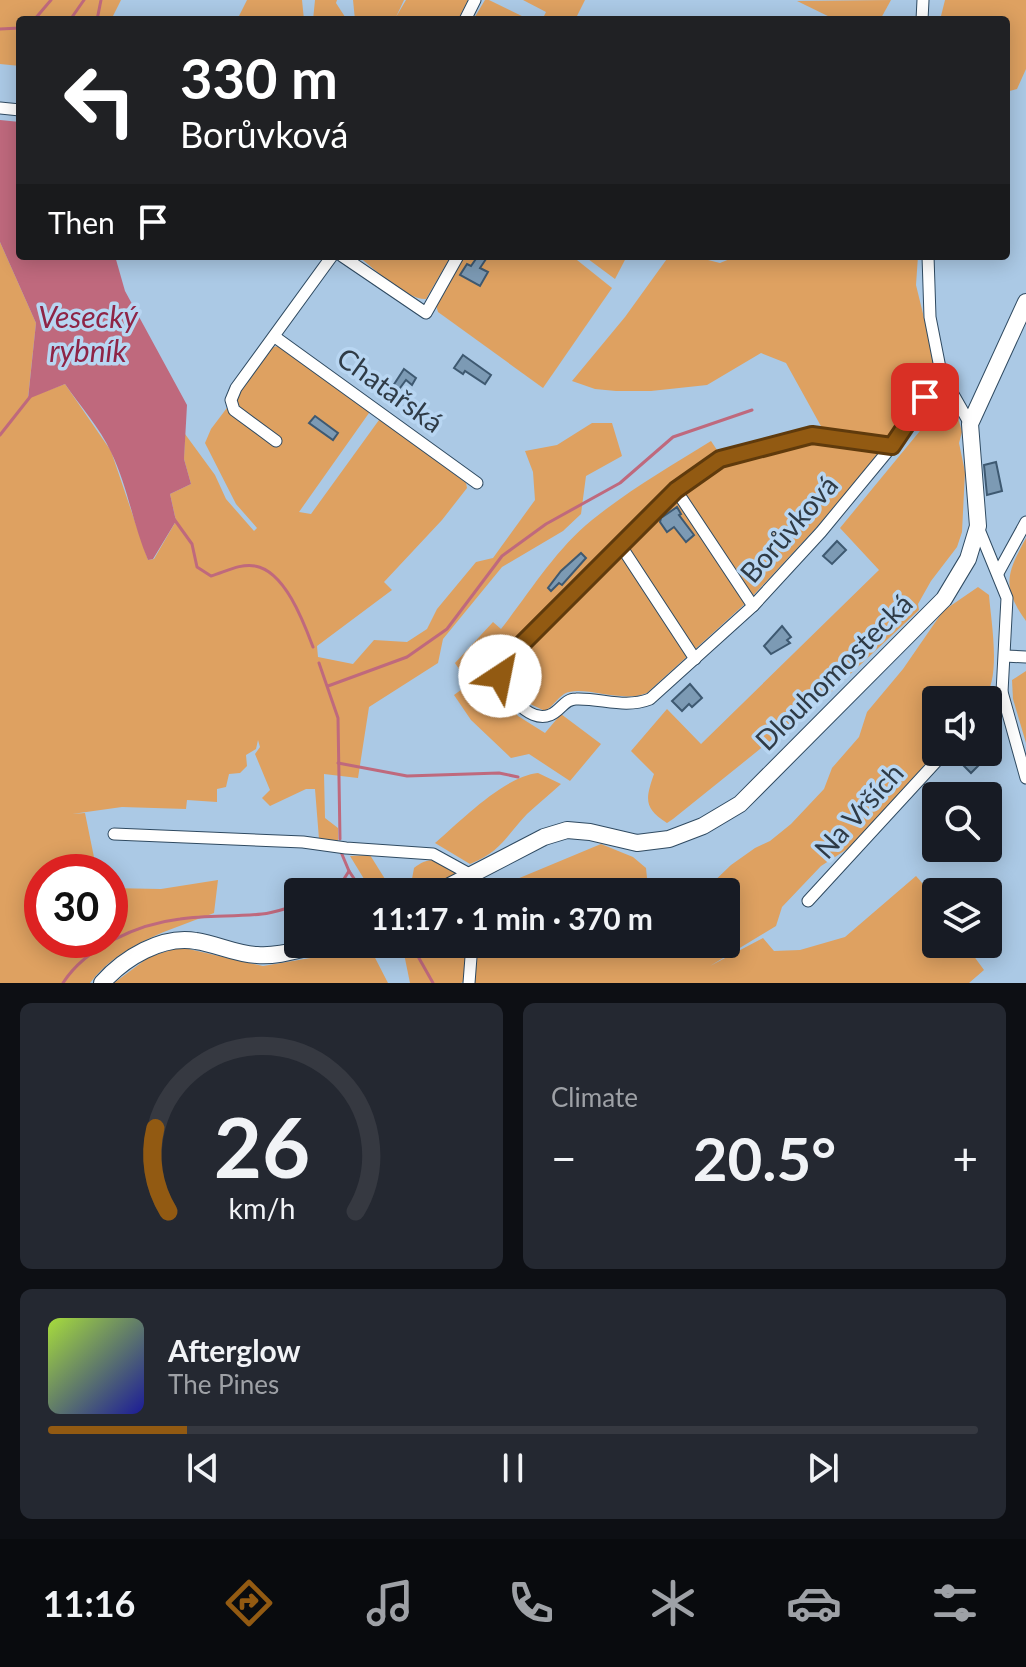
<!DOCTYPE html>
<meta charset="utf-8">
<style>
body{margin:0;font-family:Lato,sans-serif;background:#242831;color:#f1f3f6;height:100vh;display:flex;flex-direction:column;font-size:30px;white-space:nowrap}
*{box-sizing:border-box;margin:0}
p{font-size:26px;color:#9ea1a6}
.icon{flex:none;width:44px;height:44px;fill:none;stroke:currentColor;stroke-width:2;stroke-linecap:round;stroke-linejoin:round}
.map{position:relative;height:983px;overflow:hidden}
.panel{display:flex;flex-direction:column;gap:20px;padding:20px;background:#0d0f14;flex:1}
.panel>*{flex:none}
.hud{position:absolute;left:16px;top:16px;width:994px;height:244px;border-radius:8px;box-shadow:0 4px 20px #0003;background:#202124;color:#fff;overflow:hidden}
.buttons{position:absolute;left:922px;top:686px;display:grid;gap:16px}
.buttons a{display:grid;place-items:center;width:80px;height:80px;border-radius:8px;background:#171b24;box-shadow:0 4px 20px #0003;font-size:40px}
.speed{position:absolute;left:24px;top:854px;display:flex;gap:16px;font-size:40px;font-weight:700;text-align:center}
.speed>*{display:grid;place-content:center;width:104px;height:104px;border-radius:50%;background:#171b24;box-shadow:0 4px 20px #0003;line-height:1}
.speed .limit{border:12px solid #d22;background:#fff;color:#111}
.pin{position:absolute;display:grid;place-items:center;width:68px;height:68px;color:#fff;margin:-34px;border-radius:16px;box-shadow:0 4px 12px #0006}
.me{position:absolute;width:88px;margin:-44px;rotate:34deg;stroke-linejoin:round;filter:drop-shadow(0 0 6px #0008)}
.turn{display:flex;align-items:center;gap:28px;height:168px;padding:0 32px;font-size:36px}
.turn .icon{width:104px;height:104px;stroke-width:2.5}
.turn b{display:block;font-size:56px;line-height:68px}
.then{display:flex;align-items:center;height:76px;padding:0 32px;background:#0003;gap:16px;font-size:30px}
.big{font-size:60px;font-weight:700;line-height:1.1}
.panel .widget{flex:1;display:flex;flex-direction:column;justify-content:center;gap:12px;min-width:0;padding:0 28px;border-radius:12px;background:#242831}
.panel .dial{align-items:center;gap:0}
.dial svg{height:208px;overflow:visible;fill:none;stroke:#363941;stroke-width:7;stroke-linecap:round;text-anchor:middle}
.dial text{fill:#f1f3f6;stroke:none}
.song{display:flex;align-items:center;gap:24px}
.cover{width:96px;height:96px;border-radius:12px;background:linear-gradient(135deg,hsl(80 70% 55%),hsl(240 70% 35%))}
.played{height:8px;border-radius:4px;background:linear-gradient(90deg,#925a12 15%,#363941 15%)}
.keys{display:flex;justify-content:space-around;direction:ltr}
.heat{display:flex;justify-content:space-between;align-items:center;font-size:44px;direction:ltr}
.panel .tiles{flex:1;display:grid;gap:20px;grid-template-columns:1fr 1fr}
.widget:last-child{grid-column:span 2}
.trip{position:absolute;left:284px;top:878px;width:456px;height:80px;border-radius:8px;background:#171b24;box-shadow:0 4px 20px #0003;font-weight:700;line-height:80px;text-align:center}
.dock{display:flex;height:128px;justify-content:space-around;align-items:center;background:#090b0e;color:#9ea1a6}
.dock .icon{width:56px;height:56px}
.dock .active{color:#925a12}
.dock b{font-size:36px;color:#f1f3f6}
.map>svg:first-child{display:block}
.green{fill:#dea161}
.water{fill:#bf697d}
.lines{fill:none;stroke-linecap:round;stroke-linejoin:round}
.stream{stroke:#bf697d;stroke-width:3}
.building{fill:#7c9ab4;stroke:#3e5971;stroke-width:2}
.street-casing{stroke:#2f4a61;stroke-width:13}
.secondary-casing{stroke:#2f4a61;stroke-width:18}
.street{stroke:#fff;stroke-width:11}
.secondary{stroke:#fff;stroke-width:16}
.route-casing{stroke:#5f3a0c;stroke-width:20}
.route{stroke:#925a12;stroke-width:14}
.labels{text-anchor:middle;stroke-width:7;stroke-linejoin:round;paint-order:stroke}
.street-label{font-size:28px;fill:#2f3b46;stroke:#b8d6f2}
.water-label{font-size:30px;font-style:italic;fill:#8e2446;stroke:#b8d6f2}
</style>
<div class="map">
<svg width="1026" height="983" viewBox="0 0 1026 983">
<rect width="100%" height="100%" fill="#abc9e5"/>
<g class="green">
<polygon points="0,0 121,0 111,20 20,20 20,66 0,64"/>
<polygon points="247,0 302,0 304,20 237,20"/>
<polygon points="315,0 337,0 336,3 347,20 313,20"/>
<polygon points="353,0 404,0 396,17 406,0 468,0 458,20 355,20"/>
<polygon points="485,0 489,0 530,20 473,20"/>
<polygon points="523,0 585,0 575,20 542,20 546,12"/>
<polygon points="891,0 880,20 836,20 797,1"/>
<polygon points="945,0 1026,0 1026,69 1017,89 1006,92 1006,20 940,20"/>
<path d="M0,242L36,323L28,398L65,384L111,451L148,560L154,559L176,521L170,494L191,484L184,459L185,434L215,475L226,499L254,531L257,528L236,504L205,443L211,429L273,347L279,346L367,408L369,413L299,512L311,514L379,420H383L466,483L467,488L442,520L384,582L392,590L317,646L318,657L353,664L374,640L407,642L427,629L437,609L476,562L493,558L535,500L533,472L525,451L557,445L592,423H612L622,456L586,476L581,514L563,531L502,567L443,639L438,663L369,707L358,778L324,774L325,818L338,828V845L319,839L315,789H306L270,806L262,798L270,790L255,754L260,747L258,740L256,749L246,755L247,766L240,773L229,774L226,787L217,789V802L187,800L186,809L122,807L72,814L85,813L97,872H42V940H110V888L161,889L218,880L214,913C170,930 119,944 90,983H0Z"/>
<path d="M358,256H451L426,299C407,300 373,268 358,256Z"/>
<polygon points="465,256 572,256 612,288 543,388 438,312 436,305"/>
<polygon points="584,256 627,256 615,279"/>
<path d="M669,256H692L720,263L737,256H918L916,285L935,363C933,375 900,424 890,437L879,440L822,428L786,363L761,353L707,385L651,391H616L595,389L572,381L625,317Z"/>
<path d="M944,393L957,414L962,432L959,443L965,472L962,532L957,547L931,581L918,604L919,610L831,692L673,819L667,823C644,808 645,800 654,774L631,751L667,709L701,744L879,570L840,528L924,426L929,412Z"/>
<path d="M711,441L719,453C663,491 624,532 577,580C547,612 519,646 483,669L518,716L545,733L561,714L601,744L570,781L529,754L511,758L471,720L454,695L469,684L455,663L493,622L501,629C530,592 555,550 592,520C629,490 671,466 711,441Z"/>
<path d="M826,441L882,450L816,528L748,601L647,693C621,704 582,684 564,694C557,699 553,706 545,711L526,702L507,674L510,665L680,495L723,465L745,458Z"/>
<path d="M1026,538V621C1001,586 1007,573 1026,538Z"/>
<path d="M978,587L989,595C991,622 1002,679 983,700H936V752L852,846L821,866L782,907L776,926L710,966L763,938L774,951L800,950L845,937L916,876C937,899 936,914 936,944H965L984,970L969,983H474L476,944H726V892H703L731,865L755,848L770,841L791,824L824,789L832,768L859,737L867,712L903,669L943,611Z"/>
<polygon points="1026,671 1026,743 1013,699 1012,680"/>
<path d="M538,773L561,784C550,794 538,804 527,814C506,836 501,852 470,864L435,843C462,820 503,777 538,773Z"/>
<polygon points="601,844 633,857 646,868 647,878 641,892 493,892 505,884"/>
<path d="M370,855L390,887L412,879L414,868C434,852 443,864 463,875L425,892H372L350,856Z"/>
<polygon points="402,944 467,944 464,981 461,983 410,983"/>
<polygon points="180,947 263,966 370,948 388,983 114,983 149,957"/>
</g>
<path class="water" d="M0,120L20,122V256H115L125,291L187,405L184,459L191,484L170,494L176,521L153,559L148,560C133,525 128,487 111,452C100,428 80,406 65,384L28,399L36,323L0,242Z"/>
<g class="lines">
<g class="stream">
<polyline points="34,20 51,0"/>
<polyline points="70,20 84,0"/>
<polyline points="97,20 101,0"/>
<polyline points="0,29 20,28"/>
<polyline points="0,435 30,397"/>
<path d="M174,519L192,544L197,567L211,576C225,572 241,563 255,566C285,571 304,623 313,647"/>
<polyline points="319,663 338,718 340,839"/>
<polyline points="328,686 407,657 447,629 502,556 546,524 620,483 673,437 752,410"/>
<polyline points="338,763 407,776 499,773 518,777"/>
<polyline points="341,852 349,871 363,892"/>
<polyline points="332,892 337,890 349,871"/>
<polyline points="411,944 433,983"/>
<path d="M63,983C86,947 138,924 180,919C207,915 235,917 262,914C274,913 286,908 298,905"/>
</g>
</g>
<g class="building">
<polygon points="478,256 488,256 480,268 488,272 480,286 460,275 467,264 471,266"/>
<polygon points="463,355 491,375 485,384 465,371 463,374 454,368"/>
<polygon points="404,369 416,378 412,385 406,380 394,396 389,392"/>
<polygon points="315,416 338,433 333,440 309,423"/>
<polygon points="996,462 1002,491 987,495 984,465"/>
<polygon points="677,507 681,514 679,515 694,535 686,542 674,527 667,532 660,522 661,518"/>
<polygon points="837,541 846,550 832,564 823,556"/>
<polygon points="581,553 586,558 562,585 559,583 551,591 548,588 561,571"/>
<polygon points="782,626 791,637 787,640 790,643 771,654 764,646"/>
<polygon points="488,680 499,701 490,705 479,685"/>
<polygon points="690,684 702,698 692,707 689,704 682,711 672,701"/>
<polygon points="974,752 984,760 971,773 962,764"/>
</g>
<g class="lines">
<defs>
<g id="street">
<polyline points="465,20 475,0"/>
<polyline points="922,20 923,0"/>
<polyline points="0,108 20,110"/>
<polyline points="342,256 426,313 458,256"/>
<polyline points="928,256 930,317 941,373 970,424"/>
<polyline points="275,337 477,483"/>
<polyline points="276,441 234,410 231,400 236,388 332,256"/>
<path d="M892,446L821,532L753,606L650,699C624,709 602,698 576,699C564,699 561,711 550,715C528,724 502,689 499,670L505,661L676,490L720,459L812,435L892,446L941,373"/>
<polyline points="676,490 753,606"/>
<polyline points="978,527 1007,598 1002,692 1026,778"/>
<polyline points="621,546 695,659"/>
<polyline points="998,573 1026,522"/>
<polyline points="1005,656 1026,657"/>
<polyline points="988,707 1002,692"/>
<polyline points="114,834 303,842 346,848 433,854 473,876 477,892"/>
<polyline points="808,901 945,752"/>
<polyline points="469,983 472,944"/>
</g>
<g id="secondary">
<polyline points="438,892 544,837 567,830 590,832 637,843 669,839 703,826 740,804 944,599 968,559 978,526 970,424 1026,302"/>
<path d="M102,983C124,958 162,935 196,941C217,944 235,954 257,955C279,957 303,948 325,944"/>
</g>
</defs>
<use href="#street" class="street-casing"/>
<use href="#secondary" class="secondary-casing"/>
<use href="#street" class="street"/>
<use href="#secondary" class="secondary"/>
</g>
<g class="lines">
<defs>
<polyline id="route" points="500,676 499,670 505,661 676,490 720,459 812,435 892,446 925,397"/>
</defs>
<use href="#route" class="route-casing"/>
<use href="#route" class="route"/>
</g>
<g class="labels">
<g class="street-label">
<text transform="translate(390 390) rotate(36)" y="10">Chatařská</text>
<text transform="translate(789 529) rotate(-49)" y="10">Borůvková</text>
<text transform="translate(834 672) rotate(-45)" y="10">Dlouhomostecká</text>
<text transform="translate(859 811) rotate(-48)" y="10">Na Vrších</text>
</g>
<g class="water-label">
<text x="88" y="328">Vesecký<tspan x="88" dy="34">rybník</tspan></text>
</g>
</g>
</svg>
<div class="buttons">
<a><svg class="icon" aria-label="sound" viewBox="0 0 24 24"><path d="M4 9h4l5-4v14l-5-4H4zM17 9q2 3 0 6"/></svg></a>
<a><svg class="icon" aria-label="search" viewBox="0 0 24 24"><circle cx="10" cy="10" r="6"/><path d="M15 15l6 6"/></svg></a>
<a><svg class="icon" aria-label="layers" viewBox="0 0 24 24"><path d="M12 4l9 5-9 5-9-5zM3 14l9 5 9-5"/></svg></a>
</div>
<div class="speed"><div class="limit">30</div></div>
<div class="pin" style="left:925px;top:397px;background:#d93025"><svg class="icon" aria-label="arrive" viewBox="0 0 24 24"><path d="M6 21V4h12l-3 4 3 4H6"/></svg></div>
<svg class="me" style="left:500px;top:676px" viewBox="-20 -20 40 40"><circle r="19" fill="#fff"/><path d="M0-13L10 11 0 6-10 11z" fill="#925a12"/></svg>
<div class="trip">11:17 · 1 min · 370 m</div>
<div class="hud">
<div class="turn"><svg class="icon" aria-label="left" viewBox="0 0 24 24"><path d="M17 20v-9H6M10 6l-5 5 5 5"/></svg><div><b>330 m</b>Borůvková</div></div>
<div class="then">Then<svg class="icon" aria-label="arrive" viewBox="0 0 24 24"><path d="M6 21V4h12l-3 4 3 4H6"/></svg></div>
</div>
</div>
<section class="panel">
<div class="tiles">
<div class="widget dial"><svg viewBox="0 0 100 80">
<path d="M14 69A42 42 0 1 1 86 69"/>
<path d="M14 69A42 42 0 0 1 9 37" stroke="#925a12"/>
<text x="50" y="56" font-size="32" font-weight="700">26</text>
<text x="50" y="72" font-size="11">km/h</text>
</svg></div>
<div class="widget"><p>Climate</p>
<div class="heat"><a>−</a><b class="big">20.5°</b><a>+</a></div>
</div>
<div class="widget">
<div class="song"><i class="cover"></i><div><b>Afterglow</b><p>The Pines</p></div></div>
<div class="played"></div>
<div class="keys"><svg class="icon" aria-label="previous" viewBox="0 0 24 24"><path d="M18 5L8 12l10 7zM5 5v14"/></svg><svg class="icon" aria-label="pause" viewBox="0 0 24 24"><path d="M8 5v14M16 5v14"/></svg><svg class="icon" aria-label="next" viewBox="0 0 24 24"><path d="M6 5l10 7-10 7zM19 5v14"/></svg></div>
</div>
</div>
</section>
<nav class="dock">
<b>11:16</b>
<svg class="icon active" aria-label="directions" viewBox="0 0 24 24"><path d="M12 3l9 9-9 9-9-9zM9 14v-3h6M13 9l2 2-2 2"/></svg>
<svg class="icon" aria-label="music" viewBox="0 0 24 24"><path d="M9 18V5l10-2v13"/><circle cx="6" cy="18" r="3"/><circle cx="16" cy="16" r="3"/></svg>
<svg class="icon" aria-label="phone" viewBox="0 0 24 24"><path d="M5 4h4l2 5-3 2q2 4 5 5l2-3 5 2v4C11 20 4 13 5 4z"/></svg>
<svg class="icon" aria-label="climate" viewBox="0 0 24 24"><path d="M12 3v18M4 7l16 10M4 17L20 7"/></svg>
<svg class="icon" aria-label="car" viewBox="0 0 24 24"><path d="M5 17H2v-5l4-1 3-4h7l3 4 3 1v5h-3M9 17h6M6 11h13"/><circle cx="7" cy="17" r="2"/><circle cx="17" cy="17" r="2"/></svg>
<svg class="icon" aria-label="filters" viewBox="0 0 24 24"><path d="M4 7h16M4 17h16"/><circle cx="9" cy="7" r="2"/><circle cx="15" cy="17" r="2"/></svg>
</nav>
